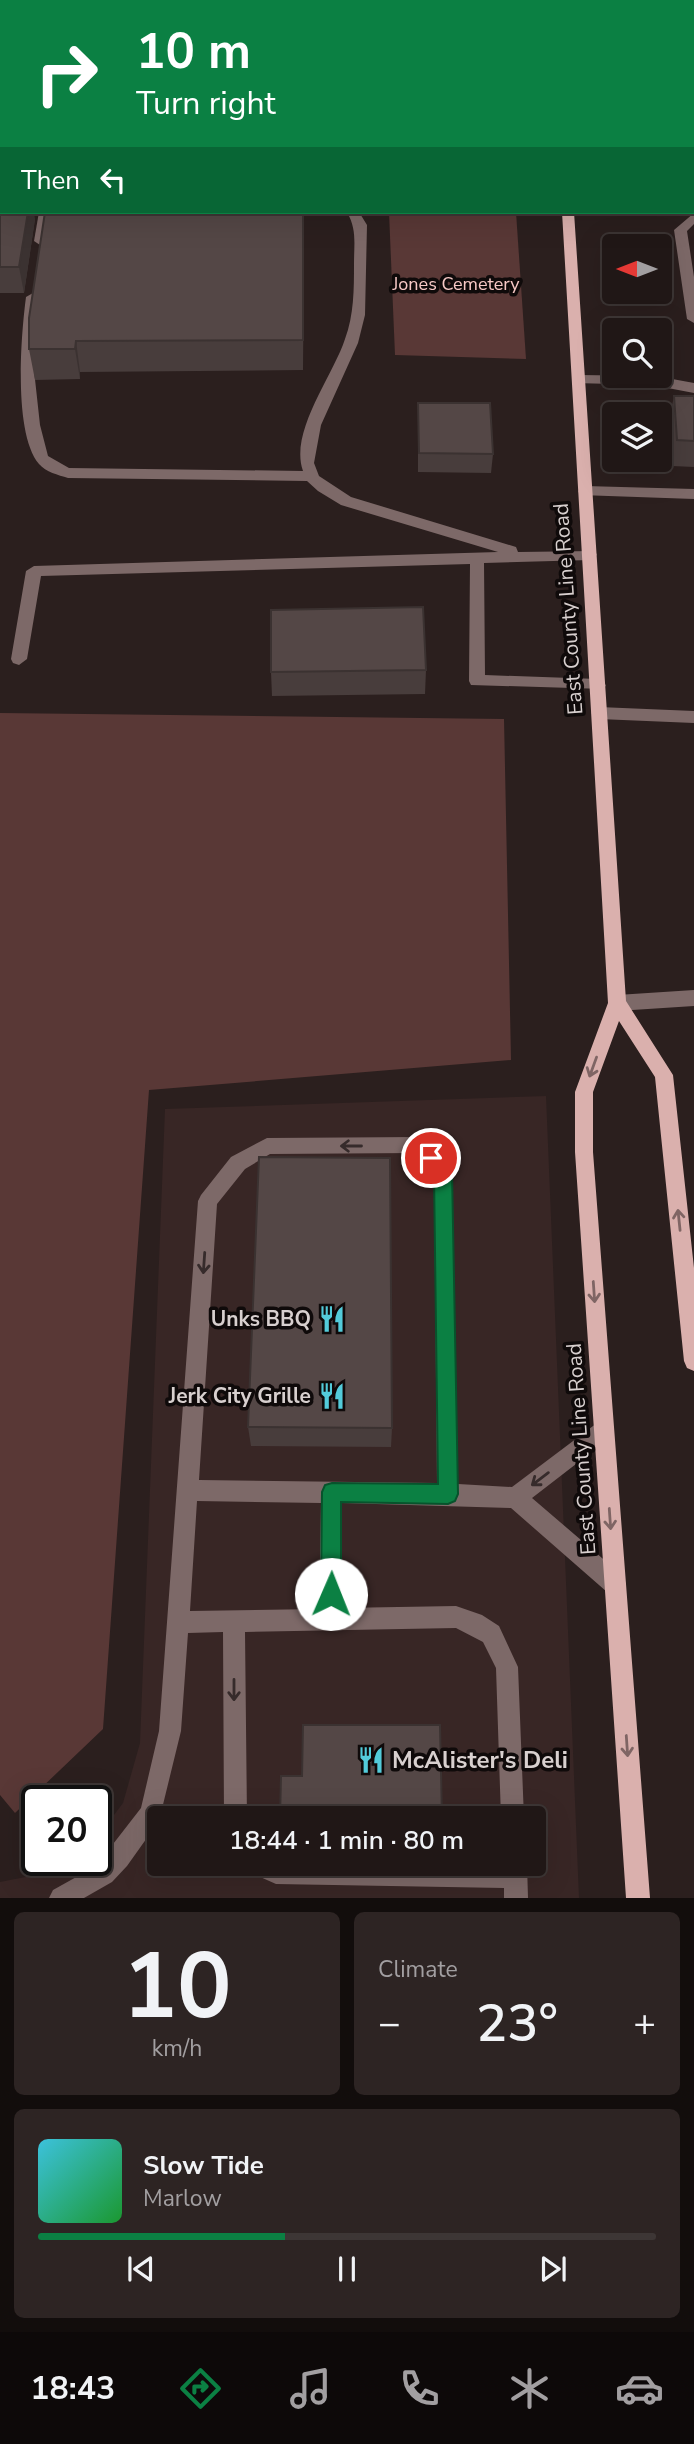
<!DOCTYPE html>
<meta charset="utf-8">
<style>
body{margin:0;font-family:"Nunito Sans",sans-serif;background:#2d2423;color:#f1f3f6;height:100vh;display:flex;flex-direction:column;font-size:26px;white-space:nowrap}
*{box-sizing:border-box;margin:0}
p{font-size:23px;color:#a29fa1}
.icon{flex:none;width:38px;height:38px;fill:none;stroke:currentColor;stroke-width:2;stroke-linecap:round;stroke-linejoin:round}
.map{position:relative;height:1898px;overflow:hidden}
.panel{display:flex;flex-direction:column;gap:14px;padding:14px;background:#120d0c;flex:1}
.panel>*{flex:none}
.banner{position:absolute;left:0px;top:0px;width:695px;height:214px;box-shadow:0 7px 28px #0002,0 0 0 2px #3d3635;background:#0b8043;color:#fff;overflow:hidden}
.needle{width:46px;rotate:270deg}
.controls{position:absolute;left:602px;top:234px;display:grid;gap:14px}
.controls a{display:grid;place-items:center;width:70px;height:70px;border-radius:7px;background:#201716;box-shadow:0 7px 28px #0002,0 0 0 2px #3d3635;font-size:35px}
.speed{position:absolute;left:21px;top:1785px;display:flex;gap:14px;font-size:35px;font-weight:700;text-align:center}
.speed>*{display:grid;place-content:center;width:91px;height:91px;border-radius:50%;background:#201716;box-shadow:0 7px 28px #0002,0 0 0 2px #3d3635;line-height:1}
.speed .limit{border:4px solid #111;border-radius:10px;background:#fff;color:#111}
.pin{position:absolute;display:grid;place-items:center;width:60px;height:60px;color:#fff;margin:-30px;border:4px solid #fff;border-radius:50%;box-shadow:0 2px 7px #0007}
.me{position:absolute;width:77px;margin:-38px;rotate:1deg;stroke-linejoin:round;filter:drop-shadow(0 0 5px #0008)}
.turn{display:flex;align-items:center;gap:24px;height:147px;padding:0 21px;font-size:32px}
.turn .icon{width:91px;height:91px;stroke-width:2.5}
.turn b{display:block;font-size:49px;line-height:60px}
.then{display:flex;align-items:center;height:66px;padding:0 21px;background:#0003;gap:14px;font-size:26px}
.big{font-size:52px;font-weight:600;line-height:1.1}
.panel .tile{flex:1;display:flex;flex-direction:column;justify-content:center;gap:10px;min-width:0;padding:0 24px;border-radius:10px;background:#2d2423}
.panel .dial{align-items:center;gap:0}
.dial b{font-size:91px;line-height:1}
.song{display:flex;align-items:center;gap:21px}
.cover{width:84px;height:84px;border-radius:10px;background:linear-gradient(135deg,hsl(190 70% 55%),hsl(130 70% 35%))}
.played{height:7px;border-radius:4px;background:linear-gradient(90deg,#0b8043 40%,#3d3635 40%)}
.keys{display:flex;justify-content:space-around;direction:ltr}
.heat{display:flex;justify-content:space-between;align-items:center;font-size:38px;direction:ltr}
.panel .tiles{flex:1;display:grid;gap:14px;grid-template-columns:1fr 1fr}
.tile:last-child{grid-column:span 2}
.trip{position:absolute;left:147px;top:1806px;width:399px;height:70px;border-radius:7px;background:#201716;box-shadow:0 7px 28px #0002,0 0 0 2px #3d3635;font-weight:600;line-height:70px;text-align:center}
.dock{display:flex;height:112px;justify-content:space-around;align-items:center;background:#0d0909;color:#a29fa1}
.dock .icon{width:49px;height:49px}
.dock .on{color:#0b8043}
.dock b{font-size:32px;color:#f1f3f6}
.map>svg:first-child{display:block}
.built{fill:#382625;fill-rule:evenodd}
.green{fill:#593836}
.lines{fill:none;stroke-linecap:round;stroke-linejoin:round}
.minor{fill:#7d6968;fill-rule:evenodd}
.major{fill:#dab0ad;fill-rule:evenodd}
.wall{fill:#483d3c}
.shaded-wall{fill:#3b3231}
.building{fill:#544746;stroke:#3b3231;stroke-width:2}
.oneway{stroke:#7f6564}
.oneway2{stroke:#362b2b}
.route{fill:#0b8043;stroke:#07532c;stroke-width:2}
.labels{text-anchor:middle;stroke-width:7;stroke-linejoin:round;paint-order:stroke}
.far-park-label{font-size:18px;fill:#f7c9c6;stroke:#0f0a0a}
.street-label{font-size:21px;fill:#d8d0cf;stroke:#0f0a0a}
.poi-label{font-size:21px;font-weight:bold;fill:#d8d0cf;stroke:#0f0a0a;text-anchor:end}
.near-poi-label{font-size:24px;font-weight:bold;fill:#d8d0cf;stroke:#0f0a0a;text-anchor:start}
</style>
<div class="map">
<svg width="694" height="1898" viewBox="0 0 694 1898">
<rect width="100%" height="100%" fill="#2b1f1e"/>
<path class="built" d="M546,1096L579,1898H0V1882L46,1873L70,1860H96V1839L123,1803L140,1743L165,1109ZM159,1818H534V1864H159Z"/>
<g class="green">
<polygon points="389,212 516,212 526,359 395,355"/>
<polygon points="0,713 504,719 511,1060 149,1090 103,1729 15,1813 0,1795"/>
</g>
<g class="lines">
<g class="minor">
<polygon points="53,0 65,0 52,2"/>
<rect x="138" y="0" width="12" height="2"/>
<polygon points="650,0 662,0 663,2 651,2"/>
<rect x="693" y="4" width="1" height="6"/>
<rect x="0" y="87" width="2" height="8"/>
<polygon points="693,93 694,94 694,102 693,101"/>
<rect x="0" y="136" width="2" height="8"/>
<rect x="693" y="143" width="1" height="8"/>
<polygon points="39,212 51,212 46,241 40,245 34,241"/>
<path d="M347,212H359L367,225L365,315L358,343L321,425L314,463L319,476L351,497L516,547L518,552L595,551L597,555L590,560L484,563L485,675L598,679L606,685L604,689L471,685L469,681L470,564L41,576L27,659L19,665L13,663L11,659L26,571L34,566L498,552L341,505L318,491L307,481L68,478C58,475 46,472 39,464C13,433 21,335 26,297L33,293L40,297L33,361L40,425L48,456L69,468L303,471C289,432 333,376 345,339C354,315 354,289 354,264C354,243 357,230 347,212Z"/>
<polygon points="694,213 694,224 687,231 694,277 694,323 687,319 674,230"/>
<polygon points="579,375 656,376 694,383 694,393 652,385 574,383 572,380"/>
<polygon points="585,486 694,489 694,499 580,495 578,491"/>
<polygon points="599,707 694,711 694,723 599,719 591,713"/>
<polygon points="694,990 694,1006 617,1011 611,1008 608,1003 611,998 617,995"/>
<path d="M419,1137L426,1139L452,1170L458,1484L512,1487L597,1423L604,1420L611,1423L614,1430L611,1437L532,1498L623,1576L626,1584L623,1592L615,1595L607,1592L511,1508L342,1503L341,1608L456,1606L482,1615L499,1626L518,1667L524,1818H501L496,1668L483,1642L456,1628L245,1632L247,1818H224L223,1632L188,1633L181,1731L159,1821L127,1866L112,1882L84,1898H49L53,1890L96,1866L141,1808L159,1731L198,1201L201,1195L231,1157L267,1138ZM415,1153L434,1173L437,1483L199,1480L217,1204L245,1169L270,1154ZM197,1501L321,1503L319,1609L190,1611Z"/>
<polygon points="245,1864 527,1864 528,1898 504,1898 504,1888 276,1884 249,1872"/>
</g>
<g class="major">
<rect x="529" y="0" width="12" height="2"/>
<polygon points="562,212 574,212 626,1001 673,1075 694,1268 694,1371 687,1368 684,1361 655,1077 619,1021 593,1092 593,1152 650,1898 626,1898 575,1152 575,1092 608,1003"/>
</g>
</g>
<g class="wall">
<polygon points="0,0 48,0 48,2 2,2 2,73 0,73"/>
<polygon points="694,35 694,73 693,73 693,39"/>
<polygon points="0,190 35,219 24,293 0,293"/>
<polygon points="304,212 303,370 80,372 80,379 35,380 29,349"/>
<polygon points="674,396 694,396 694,467 672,466 669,421"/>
<polygon points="418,403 493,454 491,473 418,472"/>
<polygon points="426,670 425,694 272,696 271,672"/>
<polygon points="248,1427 392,1428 391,1447 251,1446"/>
</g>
<g class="shaded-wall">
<rect x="38" y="0" width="10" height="2"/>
<polygon points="28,212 34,212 35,219 24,293 19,267"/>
<polygon points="303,212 304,212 303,370"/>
<polygon points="76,341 80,372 80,379 75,349"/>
</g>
<g class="building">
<polygon points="0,0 38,0 38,2 2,2 2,42 0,42"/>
<rect x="188" y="0" width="179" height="2"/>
<polygon points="694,35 694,53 693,53"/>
<polygon points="0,190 2,190 2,212 28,212 19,267 0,267"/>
<polygon points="45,212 303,212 303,340 76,341 75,349 29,349 29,318"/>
<polygon points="674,396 694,396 694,441 677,440"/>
<polygon points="418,403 490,403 493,454 419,453"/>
<polygon points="423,607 426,670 271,672 271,610"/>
<polygon points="259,1157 390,1158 392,1428 248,1427"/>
<polygon points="303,1725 440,1725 442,1818 280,1818 281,1776 302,1776"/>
</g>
<defs><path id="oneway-shaft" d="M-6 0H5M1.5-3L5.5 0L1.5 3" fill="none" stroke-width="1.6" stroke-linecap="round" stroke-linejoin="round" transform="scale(1.75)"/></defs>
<g class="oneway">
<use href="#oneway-shaft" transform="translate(593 1067) rotate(110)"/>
<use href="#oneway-shaft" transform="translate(679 1220) rotate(-96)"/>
<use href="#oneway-shaft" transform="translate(594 1292) rotate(86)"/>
<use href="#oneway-shaft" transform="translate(610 1519) rotate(86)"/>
<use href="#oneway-shaft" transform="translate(627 1746) rotate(86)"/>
</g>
<g class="oneway2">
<use href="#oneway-shaft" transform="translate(351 1146) rotate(180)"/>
<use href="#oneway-shaft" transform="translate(204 1263) rotate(94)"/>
<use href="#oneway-shaft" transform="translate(540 1479) rotate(143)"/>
<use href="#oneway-shaft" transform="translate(234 1690) rotate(90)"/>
</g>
<polygon class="route" points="431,1150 437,1153 452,1171 458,1494 455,1501 448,1504 341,1502 341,1594 338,1601 331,1604 324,1601 321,1594 322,1492 325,1485 332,1483 438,1484 434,1173 422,1158 425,1153"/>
<defs>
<symbol id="restaurant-bare" viewBox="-9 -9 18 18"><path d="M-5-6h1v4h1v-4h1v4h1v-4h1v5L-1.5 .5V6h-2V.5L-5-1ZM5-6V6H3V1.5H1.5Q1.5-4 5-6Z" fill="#53cbda" stroke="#0f0a0a" stroke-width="2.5" paint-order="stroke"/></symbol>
</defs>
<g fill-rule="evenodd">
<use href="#restaurant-bare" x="313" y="1300" width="38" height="38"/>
<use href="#restaurant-bare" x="313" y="1377" width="38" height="38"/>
<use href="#restaurant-bare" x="352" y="1741" width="38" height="38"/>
</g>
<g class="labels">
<g class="far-park-label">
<text x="456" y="290">Jones Cemetery</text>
</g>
<g class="street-label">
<text transform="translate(568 609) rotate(-94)" y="7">East County Line Road</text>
<text transform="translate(581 1449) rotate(-94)" y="7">East County Line Road</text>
</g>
<g class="poi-label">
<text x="311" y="1326">Unks BBQ</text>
<text x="311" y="1403">Jerk City Grille</text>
</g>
<g class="near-poi-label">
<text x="392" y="1768">McAlister's Deli</text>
</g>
</g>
</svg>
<div class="controls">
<a><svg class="needle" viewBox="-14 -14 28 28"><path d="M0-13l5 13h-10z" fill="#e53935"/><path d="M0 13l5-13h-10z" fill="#a29fa1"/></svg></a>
<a><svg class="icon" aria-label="search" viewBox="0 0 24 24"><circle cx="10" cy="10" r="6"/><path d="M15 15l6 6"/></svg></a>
<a><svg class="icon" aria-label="layers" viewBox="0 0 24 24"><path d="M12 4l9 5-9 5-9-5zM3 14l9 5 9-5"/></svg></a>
</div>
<div class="speed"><div class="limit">20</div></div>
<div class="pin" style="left:431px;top:1158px;background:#d93025"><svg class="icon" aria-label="arrive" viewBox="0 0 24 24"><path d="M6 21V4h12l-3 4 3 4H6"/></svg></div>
<svg class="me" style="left:331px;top:1594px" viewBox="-20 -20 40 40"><circle r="19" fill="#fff"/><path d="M0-13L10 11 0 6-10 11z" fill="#0b8043"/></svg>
<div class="trip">18:44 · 1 min · 80 m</div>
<div class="banner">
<div class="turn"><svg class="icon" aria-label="right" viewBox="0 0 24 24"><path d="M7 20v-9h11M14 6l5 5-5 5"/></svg><div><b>10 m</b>Turn right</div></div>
<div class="then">Then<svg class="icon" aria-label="left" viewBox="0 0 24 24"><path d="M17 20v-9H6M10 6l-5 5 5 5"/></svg></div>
</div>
</div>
<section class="panel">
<div class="tiles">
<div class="tile dial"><b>10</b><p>km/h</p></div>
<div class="tile"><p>Climate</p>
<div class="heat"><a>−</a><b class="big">23°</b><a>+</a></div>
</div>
<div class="tile">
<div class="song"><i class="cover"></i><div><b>Slow Tide</b><p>Marlow</p></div></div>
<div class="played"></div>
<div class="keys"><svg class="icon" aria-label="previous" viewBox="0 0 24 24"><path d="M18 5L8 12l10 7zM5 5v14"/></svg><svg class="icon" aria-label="pause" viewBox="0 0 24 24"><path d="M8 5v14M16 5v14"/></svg><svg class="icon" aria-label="next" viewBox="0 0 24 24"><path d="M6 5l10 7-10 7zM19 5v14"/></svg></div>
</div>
</div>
</section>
<nav class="dock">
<b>18:43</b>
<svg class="icon on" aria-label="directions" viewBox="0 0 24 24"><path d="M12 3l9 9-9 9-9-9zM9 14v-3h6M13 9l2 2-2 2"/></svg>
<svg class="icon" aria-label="music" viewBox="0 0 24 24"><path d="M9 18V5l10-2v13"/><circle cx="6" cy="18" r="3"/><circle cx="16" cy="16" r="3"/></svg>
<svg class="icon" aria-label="phone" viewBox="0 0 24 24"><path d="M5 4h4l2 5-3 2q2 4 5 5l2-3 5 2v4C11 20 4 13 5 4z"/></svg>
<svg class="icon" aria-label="climate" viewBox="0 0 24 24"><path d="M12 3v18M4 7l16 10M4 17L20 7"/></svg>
<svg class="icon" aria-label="car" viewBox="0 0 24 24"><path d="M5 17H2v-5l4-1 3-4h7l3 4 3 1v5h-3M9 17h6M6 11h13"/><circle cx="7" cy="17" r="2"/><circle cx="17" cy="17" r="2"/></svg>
</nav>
